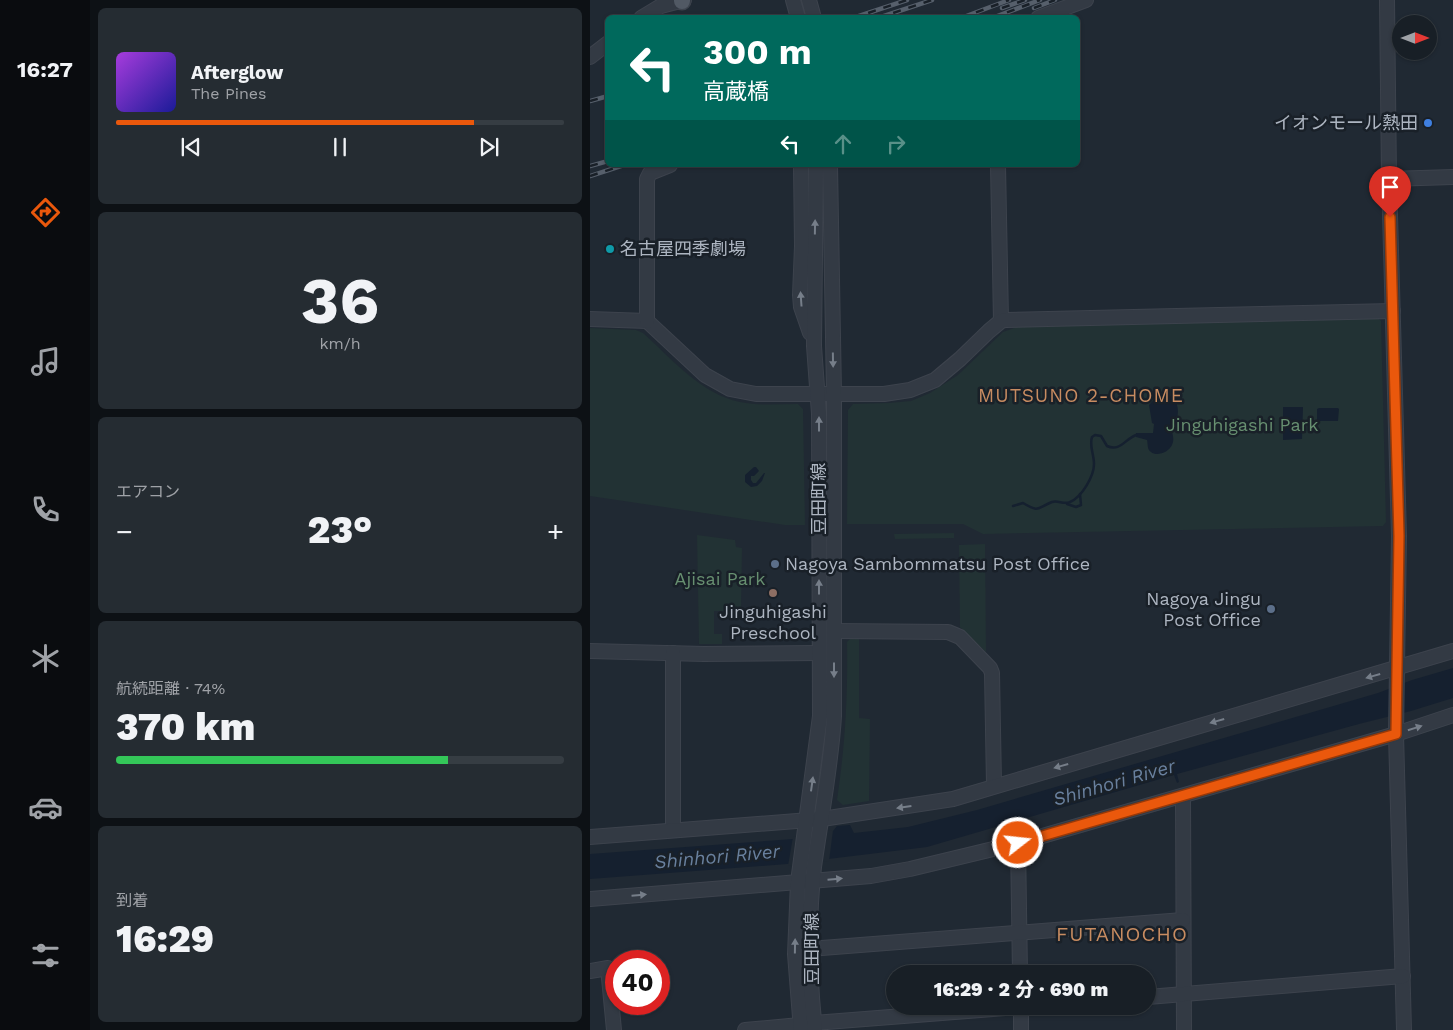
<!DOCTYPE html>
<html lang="ja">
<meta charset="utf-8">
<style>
body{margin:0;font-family:"Work Sans","Noto Sans JP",sans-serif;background:#252c32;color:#f1f3f6;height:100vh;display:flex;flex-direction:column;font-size:19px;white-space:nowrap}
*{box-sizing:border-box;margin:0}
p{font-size:16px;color:#9fa2a7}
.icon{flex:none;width:28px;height:28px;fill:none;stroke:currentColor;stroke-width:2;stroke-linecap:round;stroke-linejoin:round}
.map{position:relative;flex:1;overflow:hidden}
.details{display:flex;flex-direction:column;gap:8px;padding:8px;background:#0d1115;width:500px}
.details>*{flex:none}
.banner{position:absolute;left:15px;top:15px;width:475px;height:152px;border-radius:8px;box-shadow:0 1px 4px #0004,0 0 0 1px #363d43;background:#00695c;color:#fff;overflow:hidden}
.needle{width:32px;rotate:90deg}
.buttons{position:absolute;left:802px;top:15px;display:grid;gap:10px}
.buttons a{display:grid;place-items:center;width:45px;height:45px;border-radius:50%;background:#181f26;box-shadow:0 1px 4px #0004,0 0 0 1px #363d43;font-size:25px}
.speed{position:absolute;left:15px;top:950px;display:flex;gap:10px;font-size:25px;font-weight:700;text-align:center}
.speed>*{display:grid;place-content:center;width:65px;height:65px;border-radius:50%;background:#181f26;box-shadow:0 1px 4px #0004,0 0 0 1px #363d43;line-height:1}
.speed .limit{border:8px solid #d22;background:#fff;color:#111}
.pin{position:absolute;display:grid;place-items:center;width:42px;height:42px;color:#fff;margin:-51px -21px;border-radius:50% 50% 50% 0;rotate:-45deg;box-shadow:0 0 5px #0007}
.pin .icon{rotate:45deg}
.me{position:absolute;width:55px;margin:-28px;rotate:74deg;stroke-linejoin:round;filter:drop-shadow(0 0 4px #0008)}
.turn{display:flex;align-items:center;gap:18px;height:105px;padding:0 15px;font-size:22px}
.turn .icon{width:65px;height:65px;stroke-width:2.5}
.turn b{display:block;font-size:35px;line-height:42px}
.lanes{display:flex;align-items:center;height:48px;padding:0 15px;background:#0003;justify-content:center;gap:25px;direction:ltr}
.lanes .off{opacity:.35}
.big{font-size:38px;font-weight:800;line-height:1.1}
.details .card{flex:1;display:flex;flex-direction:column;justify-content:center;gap:8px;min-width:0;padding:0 18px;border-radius:8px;background:#252c32}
.details .dial{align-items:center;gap:0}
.dial b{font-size:65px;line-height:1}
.song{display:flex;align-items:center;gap:15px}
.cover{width:60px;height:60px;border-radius:8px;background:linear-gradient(135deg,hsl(280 70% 55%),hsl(240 70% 35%))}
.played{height:5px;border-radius:2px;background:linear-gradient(90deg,#ea580c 80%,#363d43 80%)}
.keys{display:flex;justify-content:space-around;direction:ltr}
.heat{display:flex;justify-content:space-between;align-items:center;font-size:28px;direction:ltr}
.charge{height:8px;border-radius:4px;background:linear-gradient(90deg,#34c759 74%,#363d43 0)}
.trip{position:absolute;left:296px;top:965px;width:270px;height:50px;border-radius:25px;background:#181f26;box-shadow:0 1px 4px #0004,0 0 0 1px #363d43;font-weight:800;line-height:50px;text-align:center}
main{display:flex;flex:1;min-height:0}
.menu{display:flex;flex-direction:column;width:90px;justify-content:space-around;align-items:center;background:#0a0c0f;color:#9fa2a7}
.menu .icon{width:35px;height:35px}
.menu .active{color:#ea580c}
.menu b{font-size:22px;color:#f1f3f6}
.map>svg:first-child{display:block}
.green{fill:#223234}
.water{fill:#15202f}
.pier{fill:#202933}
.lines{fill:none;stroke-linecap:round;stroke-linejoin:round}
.stream{stroke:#15202f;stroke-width:2.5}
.minor-casing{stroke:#3d434d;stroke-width:16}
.major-casing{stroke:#3d434d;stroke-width:19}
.minor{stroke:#333a44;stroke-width:14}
.major{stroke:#515964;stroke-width:16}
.rail-casing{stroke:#565f6b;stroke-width:4.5}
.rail{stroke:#192028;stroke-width:2.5;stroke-dasharray:8;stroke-linecap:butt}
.oneway{fill:#767e89}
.route-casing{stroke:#983908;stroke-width:12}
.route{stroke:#ea580c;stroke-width:9}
.shop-dot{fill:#3f7fe0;stroke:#192028;stroke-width:2}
.culture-dot{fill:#0f9aa8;stroke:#192028;stroke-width:2}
.service-dot{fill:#5c6f8a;stroke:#192028;stroke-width:2}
.education-dot{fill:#8d6e63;stroke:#192028;stroke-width:2}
.labels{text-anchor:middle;stroke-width:5;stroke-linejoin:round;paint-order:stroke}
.poi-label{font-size:18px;fill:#adb5c1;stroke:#192028;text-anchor:end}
.park-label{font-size:18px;fill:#678f70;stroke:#192028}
.street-label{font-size:18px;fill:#adb5c1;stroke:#192028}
.neighbourhood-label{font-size:19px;letter-spacing:1px;fill:#c88c61;stroke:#192028}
.water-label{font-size:19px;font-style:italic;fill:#69809e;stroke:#192028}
.quarter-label{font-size:20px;letter-spacing:1px;fill:#c88c61;stroke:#192028}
</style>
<main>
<nav class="menu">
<b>16:27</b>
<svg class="icon active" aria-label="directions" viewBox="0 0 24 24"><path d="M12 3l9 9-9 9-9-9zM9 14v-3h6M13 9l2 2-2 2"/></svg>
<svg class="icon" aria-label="music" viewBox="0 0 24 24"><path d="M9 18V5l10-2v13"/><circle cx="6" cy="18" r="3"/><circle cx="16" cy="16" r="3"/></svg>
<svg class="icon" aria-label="phone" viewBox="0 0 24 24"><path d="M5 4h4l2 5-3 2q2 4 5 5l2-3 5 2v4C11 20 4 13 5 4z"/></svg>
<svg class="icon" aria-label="climate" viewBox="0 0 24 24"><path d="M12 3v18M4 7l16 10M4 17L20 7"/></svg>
<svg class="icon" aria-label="car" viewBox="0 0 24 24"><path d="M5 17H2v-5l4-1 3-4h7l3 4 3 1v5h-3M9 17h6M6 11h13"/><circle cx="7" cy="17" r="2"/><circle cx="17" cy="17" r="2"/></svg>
<svg class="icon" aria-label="filters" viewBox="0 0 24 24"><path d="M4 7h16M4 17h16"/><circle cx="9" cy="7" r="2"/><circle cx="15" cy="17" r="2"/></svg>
</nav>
<section class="details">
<div class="card">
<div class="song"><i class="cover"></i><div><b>Afterglow</b><p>The Pines</p></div></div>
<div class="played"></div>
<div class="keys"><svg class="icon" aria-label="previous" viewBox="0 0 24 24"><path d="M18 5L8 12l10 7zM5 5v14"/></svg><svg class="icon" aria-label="pause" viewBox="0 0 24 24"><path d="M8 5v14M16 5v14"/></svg><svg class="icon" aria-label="next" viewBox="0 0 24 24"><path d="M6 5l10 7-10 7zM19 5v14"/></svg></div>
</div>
<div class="card dial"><b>36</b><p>km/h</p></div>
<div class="card"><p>エアコン</p>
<div class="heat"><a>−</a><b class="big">23°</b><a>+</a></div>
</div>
<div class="card"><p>航続距離 · 74%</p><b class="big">370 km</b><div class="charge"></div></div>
<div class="card"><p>到着</p><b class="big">16:29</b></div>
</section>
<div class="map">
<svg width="863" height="1030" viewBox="0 0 863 1030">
<rect width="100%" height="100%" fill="#202933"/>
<g class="green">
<polygon points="788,318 791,321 796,522 793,526 393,534 373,524 257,524 258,410 263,404 299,403 321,401 340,393 368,375 413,332 427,327"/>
<path d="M0,328L46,330L53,333C82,359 111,394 150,402C169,406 189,404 208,404L213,409L215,525H195L0,496Z"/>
<polygon points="364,533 364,538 305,539 304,534"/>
<polygon points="107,535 145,540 146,547 152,548 151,611 124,611 124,634 132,634 132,644 109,644"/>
<polygon points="395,544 396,652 370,627 369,545"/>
<path d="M260,639H269V718L280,719L279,801L253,805L247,800C255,746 258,697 257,642Z"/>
</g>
<g class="water">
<path d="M574,393C591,397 591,417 582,429C582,435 585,439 582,445C579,452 567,457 561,452C557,450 558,444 557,440L546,437V433H563L564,424L562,423L559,405L568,395Z"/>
<polygon points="693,407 713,407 712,439 693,440"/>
<polygon points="729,408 748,408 749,409 748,421 729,421 727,420 727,409"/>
<polygon points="164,467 166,467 169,471 164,476 161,476 161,480 163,483 166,483 174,473 175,473 172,481 167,486 161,487 155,482 155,475"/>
<polygon points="863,668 863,698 821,711 769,724 587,774 589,782 587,783 584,775 337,847 197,864 0,879 0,854 203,839 243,831 247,826 260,825 264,833 318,827 387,810 788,693 822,680"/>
</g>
<polygon class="pier" points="243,830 239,861 198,866 203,837"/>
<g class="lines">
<g class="stream">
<polyline points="477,504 486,507 491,505 490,494"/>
<path d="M423,506L433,503C450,513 447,508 462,502C468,500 474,505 480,502C492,497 504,476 504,464C504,454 499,446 502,437L505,435L511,436L517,446C530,452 535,439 546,435"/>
</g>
<defs>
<g id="minor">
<polyline points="203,0 208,18"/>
<polyline points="219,0 224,18"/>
<polyline points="797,0 799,179 809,536 806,734 814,1030"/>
<polyline points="51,18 71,6 94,0"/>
<polyline points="448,18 496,0"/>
<polyline points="0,57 18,43"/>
<polyline points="211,165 212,246 210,295 211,307 220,333"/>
<polyline points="408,165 411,321"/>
<polyline points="799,179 863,177"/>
<polyline points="0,319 57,321 115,375 140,389 166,394 294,394 320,390 345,380 370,359 399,331 411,321 416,320 803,311"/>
<polyline points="57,321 57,179 60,173 80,165"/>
<polyline points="244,631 358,632 370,637 400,668 402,673 404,785"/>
<polyline points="0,651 114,654 229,653"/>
<polyline points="83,653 83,830"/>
<polyline points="593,796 594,1030"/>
<polyline points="0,837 232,819 363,799 863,651"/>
<polyline points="428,843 430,974"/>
<polyline points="0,899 281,876 320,869 428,843 806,734 863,715"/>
<polyline points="219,949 593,920"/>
<polyline points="0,971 18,968 24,1030"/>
<polyline points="558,997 813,976"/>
<polyline points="431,1006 431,1030"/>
<polyline points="224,1023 442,1006"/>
<polyline points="155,1030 210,1025"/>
<polyline points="211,1030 205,954 208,882 230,716 229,414 224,346 226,165"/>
<path d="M225,1030C219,976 218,921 224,867C231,817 241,767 244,716V394L240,165"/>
</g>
<polyline id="major" points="92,0 92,1"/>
</defs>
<use href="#minor" class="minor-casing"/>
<use href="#major" class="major-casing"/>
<use href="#minor" class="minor"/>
<use href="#major" class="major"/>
<defs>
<g id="rail">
<polyline points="412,8 435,0"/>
<polyline points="444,8 465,0"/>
<polyline points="263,18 317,0"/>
<polyline points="288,18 342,0"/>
<polyline points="371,18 419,0"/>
<polyline points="402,18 450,0"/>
<polyline points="0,101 18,96"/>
<polyline points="0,166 18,161"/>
<polyline points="0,176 34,165"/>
</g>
</defs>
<use href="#rail" class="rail-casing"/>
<use href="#rail" class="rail"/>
</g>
<defs><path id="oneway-solid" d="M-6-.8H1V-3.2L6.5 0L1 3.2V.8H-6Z" transform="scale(1.25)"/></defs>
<g class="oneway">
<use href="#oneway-solid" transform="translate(225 227) rotate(-89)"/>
<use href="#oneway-solid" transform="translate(211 299) rotate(-94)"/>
<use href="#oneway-solid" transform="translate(243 360) rotate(89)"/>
<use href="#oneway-solid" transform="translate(229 424) rotate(-90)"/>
<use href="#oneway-solid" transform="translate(229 587) rotate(-90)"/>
<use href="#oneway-solid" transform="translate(244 670) rotate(90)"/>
<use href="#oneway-solid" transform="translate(783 676) rotate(164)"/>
<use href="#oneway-solid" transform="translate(627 721) rotate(164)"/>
<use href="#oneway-solid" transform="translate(825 728) rotate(-18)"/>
<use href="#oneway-solid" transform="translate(471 766) rotate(164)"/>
<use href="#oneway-solid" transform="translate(222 784) rotate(-82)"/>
<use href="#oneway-solid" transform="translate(314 807) rotate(172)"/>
<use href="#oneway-solid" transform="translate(245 879) rotate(-5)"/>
<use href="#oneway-solid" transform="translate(49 895) rotate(-5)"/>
<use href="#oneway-solid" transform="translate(205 946) rotate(-89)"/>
</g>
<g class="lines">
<defs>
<polyline id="route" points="428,843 806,734 809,536 800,217"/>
</defs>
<use href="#route" class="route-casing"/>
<use href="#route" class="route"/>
</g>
<circle class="shop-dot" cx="838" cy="123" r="5"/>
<circle class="culture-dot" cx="20" cy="249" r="5"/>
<g class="service-dot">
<circle cx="185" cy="564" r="5"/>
<circle cx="681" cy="609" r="5"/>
</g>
<circle class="education-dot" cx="183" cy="593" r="5"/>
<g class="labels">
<g class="poi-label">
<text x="828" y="129">イオンモール熱田</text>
<text x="30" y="255" text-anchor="start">名古屋四季劇場</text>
<text x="195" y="570" text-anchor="start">Nagoya Sambommatsu Post Office</text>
<text x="671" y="605">Nagoya Jingu<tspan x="671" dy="21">Post Office</tspan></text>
<text x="183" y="618" text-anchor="middle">Jinguhigashi<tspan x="183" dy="21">Preschool</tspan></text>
</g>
<g class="park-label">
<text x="652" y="431">Jinguhigashi Park</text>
<text x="130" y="585">Ajisai Park</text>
</g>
<g class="street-label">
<text transform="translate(229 499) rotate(-90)" y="6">豆田町線</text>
<text transform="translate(222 949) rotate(-90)" y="6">豆田町線</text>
</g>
<g class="neighbourhood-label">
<text x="491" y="402">MUTSUNO 2-CHOME</text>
</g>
<g class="water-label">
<text transform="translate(524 782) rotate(-16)" y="7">Shinhori River</text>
<text transform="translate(127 856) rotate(-5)" y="7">Shinhori River</text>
</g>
<g class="quarter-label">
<text x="532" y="941">FUTANOCHO</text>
</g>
</g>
</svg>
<div class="buttons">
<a><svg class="needle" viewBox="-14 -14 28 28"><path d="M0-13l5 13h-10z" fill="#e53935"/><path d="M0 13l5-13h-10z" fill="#9fa2a7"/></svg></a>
</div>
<div class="speed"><div class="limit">40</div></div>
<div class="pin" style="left:800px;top:217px;background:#d93025"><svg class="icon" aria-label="arrive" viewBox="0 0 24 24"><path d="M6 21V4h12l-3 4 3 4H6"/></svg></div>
<svg class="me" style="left:428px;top:843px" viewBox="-20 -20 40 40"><circle r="17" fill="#ea580c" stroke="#fff" stroke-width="3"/><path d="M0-11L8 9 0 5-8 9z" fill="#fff"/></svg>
<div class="trip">16:29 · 2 分 · 690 m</div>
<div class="banner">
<div class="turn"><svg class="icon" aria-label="left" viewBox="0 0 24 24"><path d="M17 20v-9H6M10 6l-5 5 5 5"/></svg><div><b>300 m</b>高蔵橋</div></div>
<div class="lanes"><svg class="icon" aria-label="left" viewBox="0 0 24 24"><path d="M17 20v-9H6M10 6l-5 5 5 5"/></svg><svg class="icon off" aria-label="ahead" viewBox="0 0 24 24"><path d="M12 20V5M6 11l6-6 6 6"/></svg><svg class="icon off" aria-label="right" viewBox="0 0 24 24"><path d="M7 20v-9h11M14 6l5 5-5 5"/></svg></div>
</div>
</div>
</main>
